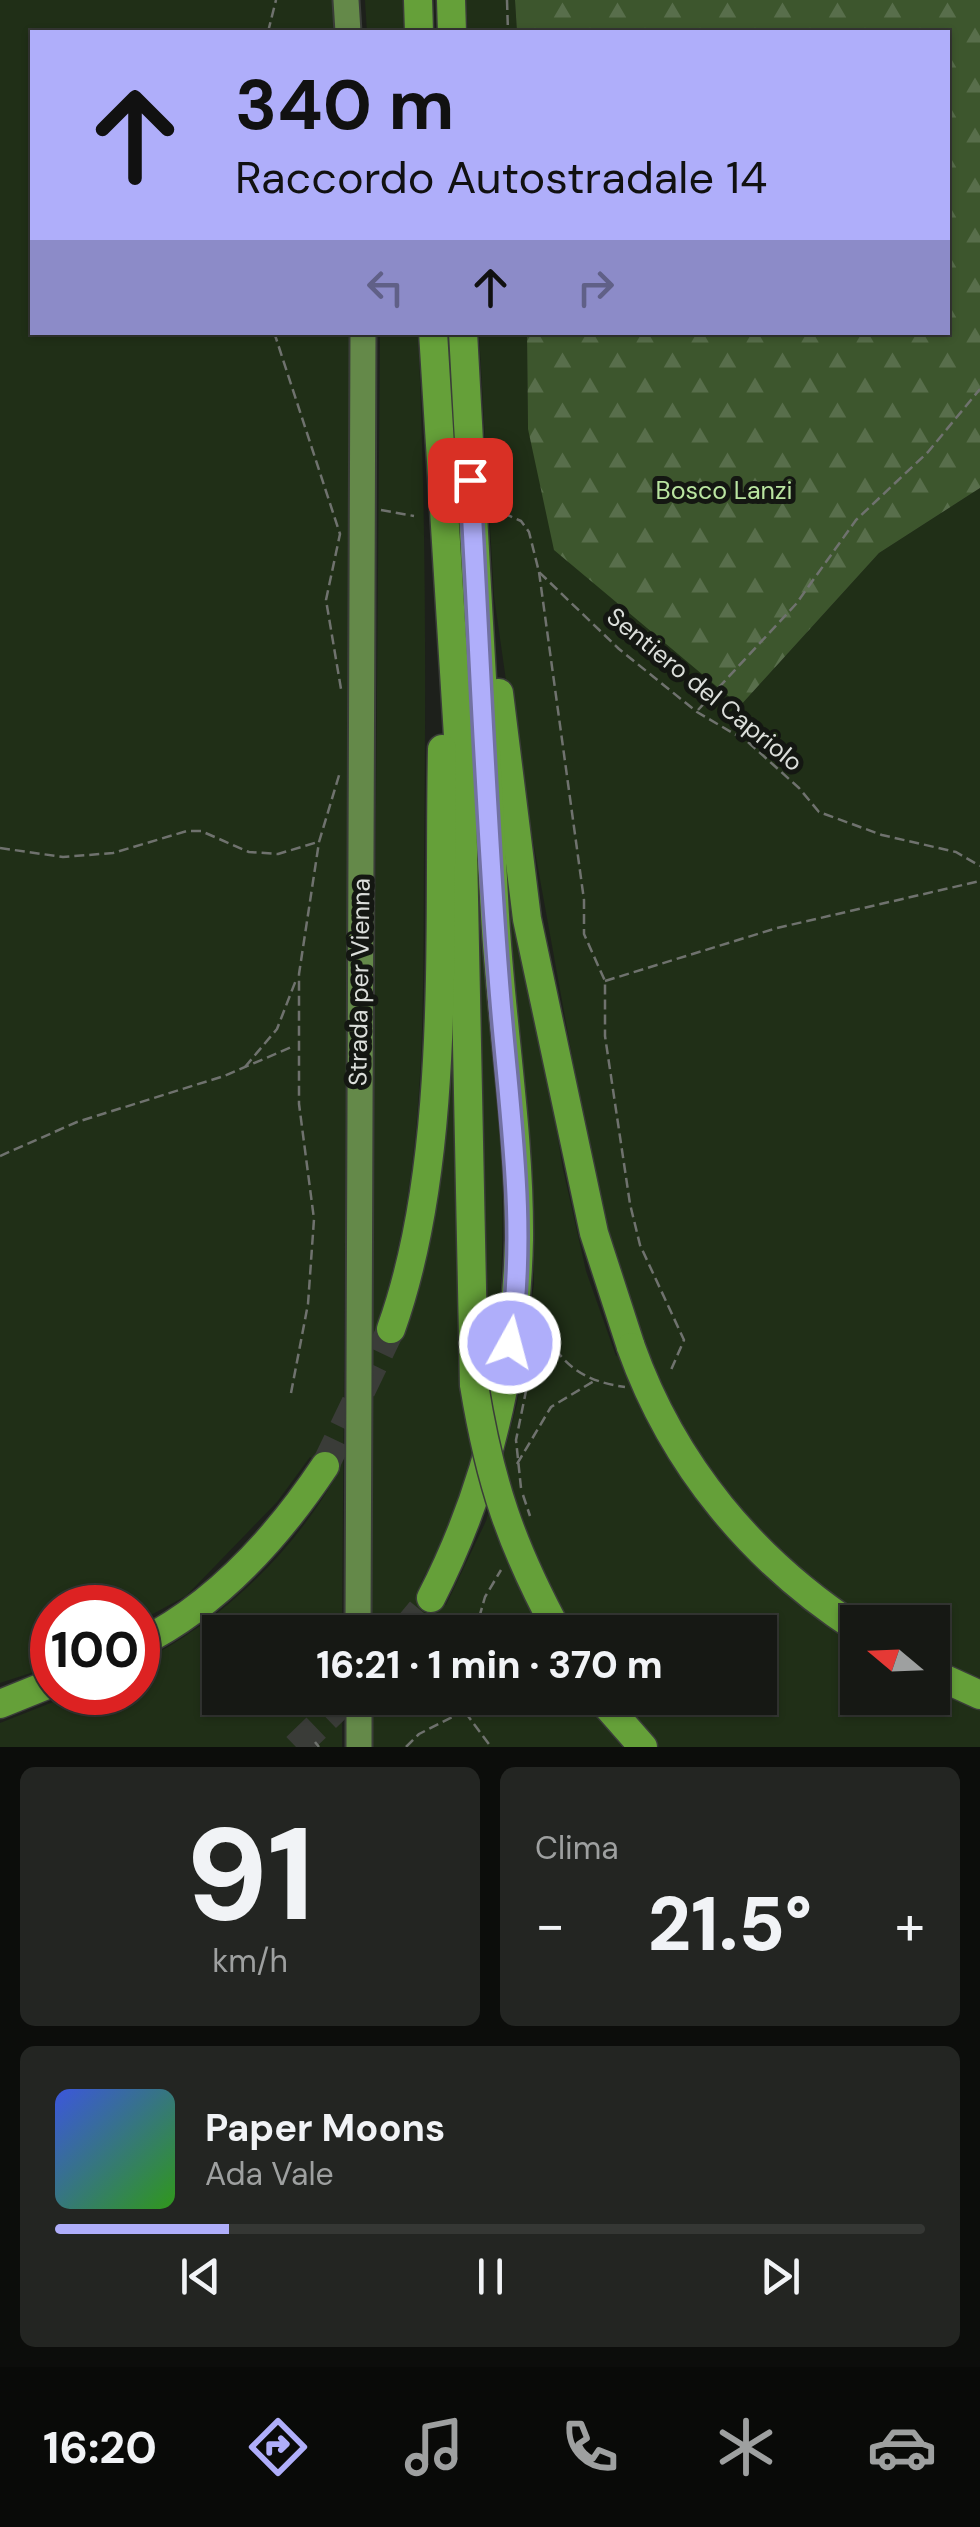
<!DOCTYPE html>
<html lang="it">
<meta charset="utf-8">
<style>
body{margin:0;font-family:"DM Sans",sans-serif;background:#232522;color:#f1f3f6;height:100vh;display:flex;flex-direction:column;font-size:38px;white-space:nowrap}
*{box-sizing:border-box;margin:0}
p{font-size:32px;color:#9ea0a0}
.icon{flex:none;width:55px;height:55px;fill:none;stroke:currentColor;stroke-width:2;stroke-linecap:round;stroke-linejoin:round}
.map{position:relative;height:1747px;overflow:hidden}
.drawer{display:flex;flex-direction:column;gap:20px;padding:20px;background:#0c0d0b;flex:1}
.drawer>*{flex:none}
.guide{position:absolute;left:30px;top:30px;width:920px;height:305px;border-radius:0px;box-shadow:0 2px 8px #0004,0 0 0 2px #353734;background:#afaefa;color:#111;overflow:hidden}
.needle{width:65px;rotate:289deg}
.controls{position:absolute;left:840px;top:1605px;display:grid;gap:20px}
.controls a{display:grid;place-items:center;width:110px;height:110px;border-radius:0px;background:#161814;box-shadow:0 2px 8px #0004,0 0 0 2px #353734;font-size:50px}
.speed{position:absolute;left:30px;top:1585px;display:flex;gap:20px;font-size:50px;font-weight:700;text-align:center}
.speed>*{display:grid;place-content:center;width:130px;height:130px;border-radius:50%;background:#161814;box-shadow:0 2px 8px #0004,0 0 0 2px #353734;line-height:1}
.speed .limit{border:15px solid #d22;background:#fff;color:#111}
.pin{position:absolute;display:grid;place-items:center;width:85px;height:85px;color:#fff;margin:-42px;border-radius:20px;box-shadow:0 5px 15px #0006}
.me{position:absolute;width:110px;margin:-55px;rotate:7deg;stroke-linejoin:round;filter:drop-shadow(0 0 8px #0008)}
.turn{display:flex;align-items:center;gap:35px;height:210px;padding:0 40px;font-size:45px}
.turn .icon{width:130px;height:130px;stroke-width:2.5}
.turn b{display:block;font-size:70px;line-height:85px}
.lanes{display:flex;align-items:center;height:95px;padding:0 40px;background:#0003;justify-content:center;gap:50px;direction:ltr}
.lanes .off{opacity:.35}
.big{font-size:75px;font-weight:800;line-height:1.1}
.drawer .widget{flex:1;display:flex;flex-direction:column;justify-content:center;gap:15px;min-width:0;padding:0 35px;border-radius:15px;background:#232522}
.drawer .dial{align-items:center;gap:0}
.dial b{font-size:130px;line-height:1}
.song{display:flex;align-items:center;gap:30px}
.cover{width:120px;height:120px;border-radius:15px;background:linear-gradient(135deg,hsl(230 70% 55%),hsl(110 70% 35%))}
.played{height:10px;border-radius:5px;background:linear-gradient(90deg,#afaefa 20%,#353734 20%)}
.keys{display:flex;justify-content:space-around;direction:ltr}
.heat{display:flex;justify-content:space-between;align-items:center;font-size:55px;direction:ltr}
.drawer .tiles{flex:1;display:grid;gap:20px;grid-template-columns:1fr 1fr}
.widget:last-child{grid-column:span 2}
.trip{position:absolute;left:202px;top:1615px;width:575px;height:100px;border-radius:0px;background:#161814;box-shadow:0 2px 8px #0004,0 0 0 2px #353734;font-weight:800;line-height:100px;text-align:center}
.tabs{display:flex;height:160px;justify-content:space-around;align-items:center;background:#090a08;color:#9ea0a0}
.tabs .icon{width:70px;height:70px}
.tabs .active{color:#afaefa}
.tabs b{font-size:45px;color:#f1f3f6}
.map>svg:first-child{display:block}
.grass{fill:#202f17;fill-rule:evenodd}
.forest{fill:url(#forest-firs)}
.lines{fill:none;stroke-linecap:round;stroke-linejoin:round}
.highway-tunnel{stroke:#3a3c38;stroke-width:28;stroke-dasharray:28 14;stroke-linecap:butt}
.primary-casing{stroke:#3a3d39;stroke-width:29}
.highway-casing{stroke:#3a3d39;stroke-width:31}
.path{stroke:#6f726e;stroke-width:2.5;stroke-dasharray:10 5;stroke-linecap:butt}
.primary{stroke:#648949;stroke-width:25}
.highway{stroke:#65a039;stroke-width:28}
.highway-bridge-casing{stroke:#3a3d39;stroke-width:31;stroke-linecap:butt}
.highway-bridge{stroke:#65a039;stroke-width:28}
.route-casing{stroke:#7271a2;stroke-width:25}
.route{stroke:#afaefa;stroke-width:18}
.labels{text-anchor:middle;stroke-width:10;stroke-linejoin:round;paint-order:stroke}
.park-label{font-size:25px;fill:#bae5a1;stroke:#141712}
.street-label{font-size:25px;fill:#dbdeda;stroke:#141712}
</style>
<div class="map">
<svg width="980" height="1747" viewBox="0 0 980 1747">
<defs>
<pattern id="forest-firs" width="22" height="20" patternUnits="userSpaceOnUse" patternTransform="scale(2.5)"><rect width="22" height="20" fill="#3d562d"/><path d="M5 1l3.5 6h-7zM16 11l3.5 6h-7z" fill="#586e4b"/></pattern>
</defs>
<rect width="100%" height="100%" fill="#1d201b"/>
<g class="grass">
<path d="M0,0H337L339,32H32V332L352,333L342,1632H220V1698H342V1747H0V1723L76,1693L138,1692V1663C220,1623 293,1553 338,1473L310,1457L277,1502L186,1596L138,1622V1608H52V1666L0,1683Z"/>
<polygon points="365,0 403,0 404,32 367,32"/>
<polygon points="466,0 515,0 517,32 468,32"/>
<path d="M380,333H418C426,508 426,682 424,857C423,1014 427,1174 377,1324L404,1333L430,1240L440,1170L452,1013L460,1386L482,1385L457,560L462,559C471,695 480,831 490,967C504,1181 528,1387 421,1582L431,1598L446,1605L486,1521L517,1404L534,1284L529,1126L496,775L563,1169L586,1271L616,1356L642,1342L613,1264L591,1161L513,730L494,596L479,333H527L528,429L740,706L879,553L980,488V1747H659L612,1698H760V1632H369ZM858,1622H932V1698H858Z"/>
<polygon points="369,1698 583,1698 622,1747 369,1747"/>
</g>
<polygon class="forest" points="515,0 980,0 980,488 879,553 740,706 554,550 528,429 527,333 948,332 948,32 517,32"/>
<g class="lines">
<g class="highway-tunnel">
<polyline points="325,1466 391,1329"/>
<polyline points="403,1632 431,1598"/>
<polyline points="296,1747 347,1698"/>
</g>
<defs>
<g id="primary">
<polyline points="346,0 348,32"/>
<polyline points="358,1632 363,332"/>
<polyline points="359,1698 359,1747"/>
</g>
<g id="highway">
<polyline points="418,0 419,32"/>
<polyline points="451,0 452,32"/>
<polyline points="433,332 462,801 474,1385"/>
<polyline points="499,693 527,919 594,1233 631,1347"/>
<path d="M391,1329C452,1159 438,930 442,749"/>
<path d="M431,1598C488,1487 516,1365 519,1240C520,1132 501,1023 495,915C484,721 473,527 463,332"/>
<path d="M138,1644C217,1605 277,1538 325,1466"/>
<polyline points="932,1673 980,1695"/>
<polyline points="600,1698 643,1747"/>
<polyline points="0,1704 52,1683"/>
</g>
</defs>
<use href="#primary" class="primary-casing"/>
<use href="#highway" class="highway-casing"/>
<g class="path">
<polyline points="507,0 508,32"/>
<polyline points="268,32 276,0"/>
<polyline points="274,332 340,534 326,600 341,689"/>
<polyline points="381,510 414,516"/>
<polyline points="503,513 521,521 529,532 539,572 619,649 697,712 748,742 799,788 819,812 882,835 956,852 980,866"/>
<polyline points="539,572 584,900 584,934 605,981 605,1036 630,1204 640,1245 684,1340 671,1370"/>
<polyline points="698,710 796,604 856,520 928,452 980,389"/>
<polyline points="0,848 63,857 113,853 187,831 201,831 249,852 278,854 318,842"/>
<polyline points="605,981 777,928 980,881"/>
<polyline points="245,1067 277,1029 296,980"/>
<polyline points="0,1156 77,1122 224,1076 294,1046"/>
<polyline points="291,1393 308,1304 314,1219 299,1104 299,974 319,842 340,772"/>
<polyline points="517,1464 551,1407 594,1381"/>
<path d="M521,1488L516,1440L537,1337L547,1335C564,1368 588,1382 625,1387"/>
<polyline points="523,1495 530,1516"/>
<polyline points="475,1632 485,1597 501,1570"/>
<polyline points="465,1712 491,1747"/>
<polyline points="315,1742 319,1747"/>
<polyline points="406,1747 419,1734 464,1711 466,1698"/>
</g>
<use href="#primary" class="primary"/>
<use href="#highway" class="highway"/>
<defs>
<g id="highway-bridge">
<path d="M631,1347C673,1465 753,1561 858,1629"/>
<path d="M474,1385C490,1483 511,1545 558,1632"/>
</g>
</defs>
<use href="#highway-bridge" class="highway-bridge-casing"/>
<use href="#highway-bridge" class="highway-bridge"/>
</g>
<g class="lines">
<defs>
<path id="route" d="M470,480C480,652 486,824 500,995C509,1111 528,1226 510,1343"/>
</defs>
<use href="#route" class="route-casing"/>
<use href="#route" class="route"/>
</g>
<g class="labels">
<g class="park-label">
<text x="724" y="499">Bosco Lanzi</text>
</g>
<g class="street-label">
<text transform="translate(705 689) rotate(39)" y="9">Sentiero del Capriolo</text>
<text transform="translate(359 982) rotate(-89)" y="9">Strada per Vienna</text>
</g>
</g>
</svg>
<div class="controls">
<a><svg class="needle" viewBox="-14 -14 28 28"><path d="M0-13l5 13h-10z" fill="#e53935"/><path d="M0 13l5-13h-10z" fill="#9ea0a0"/></svg></a>
</div>
<div class="speed"><div class="limit">100</div></div>
<div class="pin" style="left:470px;top:480px;background:#d93025"><svg class="icon" aria-label="arrive" viewBox="0 0 24 24"><path d="M6 21V4h12l-3 4 3 4H6"/></svg></div>
<svg class="me" style="left:510px;top:1343px" viewBox="-20 -20 40 40"><circle r="17" fill="#afaefa" stroke="#fff" stroke-width="3"/><path d="M0-11L8 9 0 5-8 9z" fill="#fff"/></svg>
<div class="trip">16:21 · 1 min · 370 m</div>
<div class="guide">
<div class="turn"><svg class="icon" aria-label="ahead" viewBox="0 0 24 24"><path d="M12 20V5M6 11l6-6 6 6"/></svg><div><b>340 m</b>Raccordo Autostradale 14</div></div>
<div class="lanes"><svg class="icon off" aria-label="left" viewBox="0 0 24 24"><path d="M17 20v-9H6M10 6l-5 5 5 5"/></svg><svg class="icon" aria-label="ahead" viewBox="0 0 24 24"><path d="M12 20V5M6 11l6-6 6 6"/></svg><svg class="icon off" aria-label="right" viewBox="0 0 24 24"><path d="M7 20v-9h11M14 6l5 5-5 5"/></svg></div>
</div>
</div>
<section class="drawer">
<div class="tiles">
<div class="widget dial"><b>91</b><p>km/h</p></div>
<div class="widget"><p>Clima</p>
<div class="heat"><a>−</a><b class="big">21.5°</b><a>+</a></div>
</div>
<div class="widget">
<div class="song"><i class="cover"></i><div><b>Paper Moons</b><p>Ada Vale</p></div></div>
<div class="played"></div>
<div class="keys"><svg class="icon" aria-label="previous" viewBox="0 0 24 24"><path d="M18 5L8 12l10 7zM5 5v14"/></svg><svg class="icon" aria-label="pause" viewBox="0 0 24 24"><path d="M8 5v14M16 5v14"/></svg><svg class="icon" aria-label="next" viewBox="0 0 24 24"><path d="M6 5l10 7-10 7zM19 5v14"/></svg></div>
</div>
</div>
</section>
<nav class="tabs">
<b>16:20</b>
<svg class="icon active" aria-label="directions" viewBox="0 0 24 24"><path d="M12 3l9 9-9 9-9-9zM9 14v-3h6M13 9l2 2-2 2"/></svg>
<svg class="icon" aria-label="music" viewBox="0 0 24 24"><path d="M9 18V5l10-2v13"/><circle cx="6" cy="18" r="3"/><circle cx="16" cy="16" r="3"/></svg>
<svg class="icon" aria-label="phone" viewBox="0 0 24 24"><path d="M5 4h4l2 5-3 2q2 4 5 5l2-3 5 2v4C11 20 4 13 5 4z"/></svg>
<svg class="icon" aria-label="climate" viewBox="0 0 24 24"><path d="M12 3v18M4 7l16 10M4 17L20 7"/></svg>
<svg class="icon" aria-label="car" viewBox="0 0 24 24"><path d="M5 17H2v-5l4-1 3-4h7l3 4 3 1v5h-3M9 17h6M6 11h13"/><circle cx="7" cy="17" r="2"/><circle cx="17" cy="17" r="2"/></svg>
</nav>
